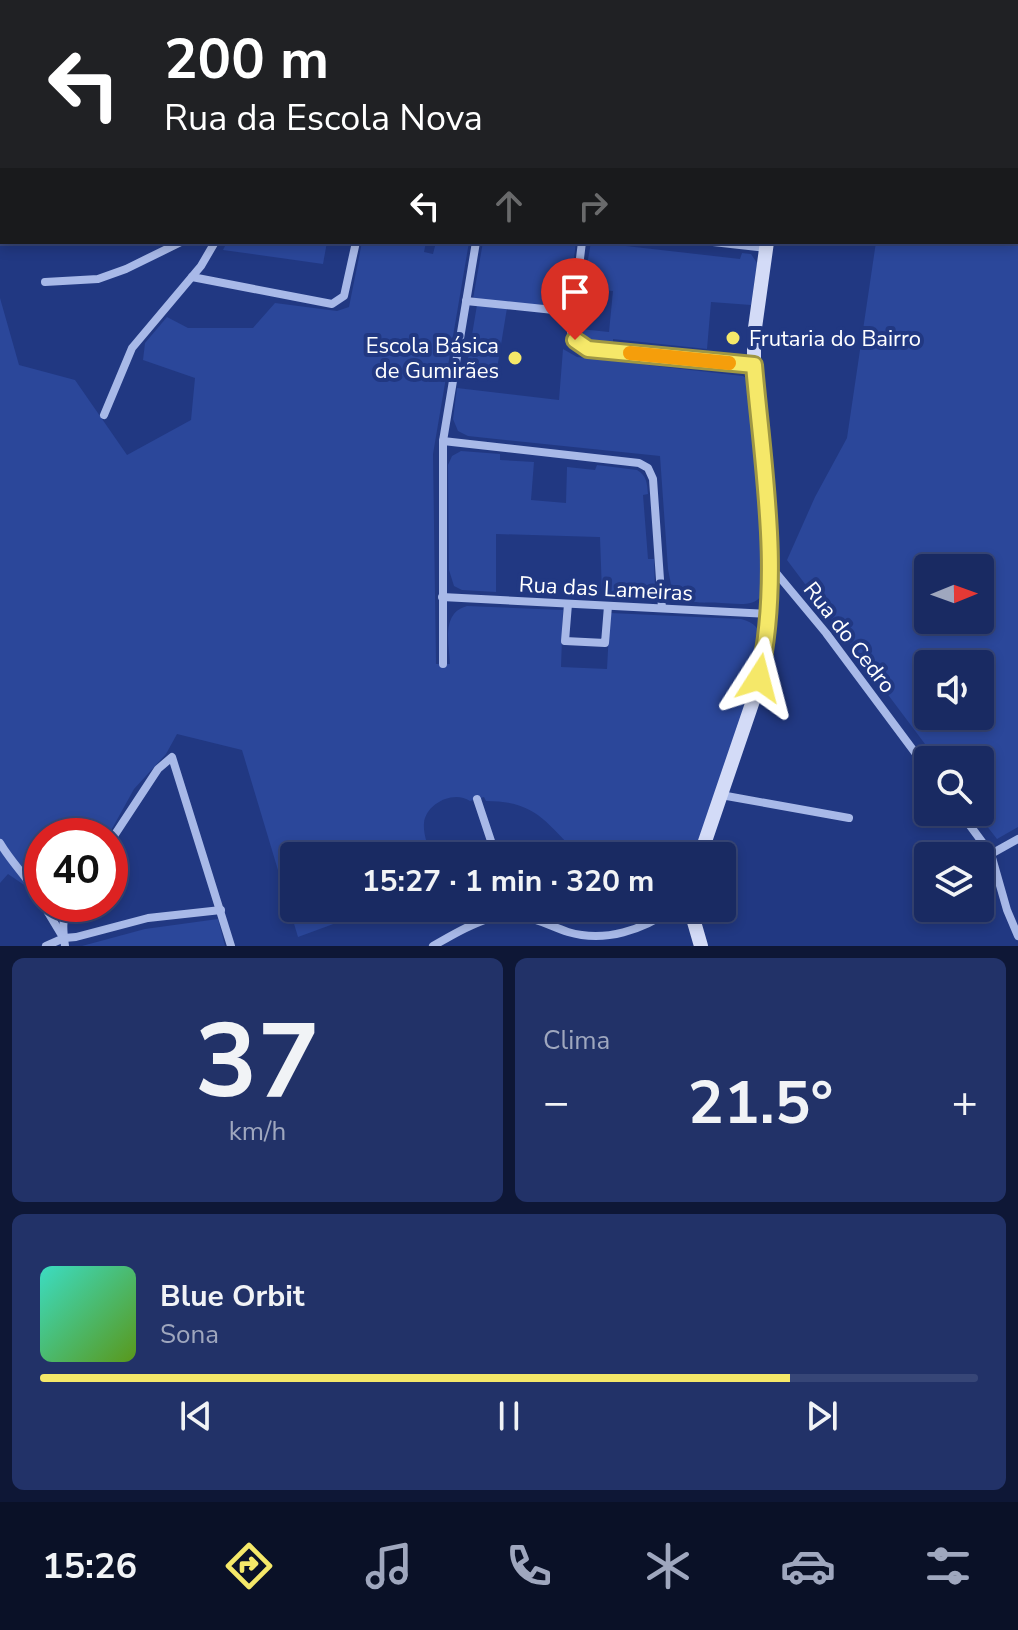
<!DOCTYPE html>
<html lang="pt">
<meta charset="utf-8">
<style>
body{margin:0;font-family:"Nunito Sans",sans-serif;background:#223268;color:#f1f3f6;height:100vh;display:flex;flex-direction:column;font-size:30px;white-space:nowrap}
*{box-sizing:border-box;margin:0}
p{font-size:26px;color:#9fa7be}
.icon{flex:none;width:44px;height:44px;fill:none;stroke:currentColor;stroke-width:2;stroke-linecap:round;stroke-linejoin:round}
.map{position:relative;height:946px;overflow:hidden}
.sheet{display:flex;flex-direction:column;gap:12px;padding:12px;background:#0e1736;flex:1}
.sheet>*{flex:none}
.hud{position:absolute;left:0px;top:0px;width:1018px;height:244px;box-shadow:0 4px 12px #0003,0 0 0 2px #374677;background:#202124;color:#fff;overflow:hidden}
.needle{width:52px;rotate:89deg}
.buttons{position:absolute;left:914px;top:554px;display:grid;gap:16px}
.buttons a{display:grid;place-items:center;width:80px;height:80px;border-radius:8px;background:#192a62;box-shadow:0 4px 12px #0003,0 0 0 2px #374677;font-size:40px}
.speed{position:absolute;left:24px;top:818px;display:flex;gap:16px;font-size:40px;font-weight:700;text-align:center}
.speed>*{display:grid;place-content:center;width:104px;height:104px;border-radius:50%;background:#192a62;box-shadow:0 4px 12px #0003,0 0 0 2px #374677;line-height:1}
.speed .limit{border:12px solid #d22;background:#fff;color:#111}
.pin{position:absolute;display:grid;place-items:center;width:68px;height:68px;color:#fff;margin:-82px -34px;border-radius:50% 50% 50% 0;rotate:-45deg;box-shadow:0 0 8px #0007}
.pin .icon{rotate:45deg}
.me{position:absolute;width:88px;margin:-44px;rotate:9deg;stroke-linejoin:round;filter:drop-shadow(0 0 6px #0008)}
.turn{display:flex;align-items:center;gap:28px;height:168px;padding:0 32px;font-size:36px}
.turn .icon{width:104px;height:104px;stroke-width:2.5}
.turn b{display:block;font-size:56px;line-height:68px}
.lanes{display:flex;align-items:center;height:76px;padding:0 32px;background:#0003;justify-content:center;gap:40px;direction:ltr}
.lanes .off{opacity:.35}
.big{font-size:60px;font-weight:700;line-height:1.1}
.sheet .widget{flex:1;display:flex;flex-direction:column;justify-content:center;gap:12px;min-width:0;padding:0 28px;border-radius:12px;background:#223268}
.sheet .dial{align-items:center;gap:0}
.dial b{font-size:104px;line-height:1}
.song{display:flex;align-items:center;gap:24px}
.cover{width:96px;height:96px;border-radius:12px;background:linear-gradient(135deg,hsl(170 70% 55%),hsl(90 70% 35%))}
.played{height:8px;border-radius:4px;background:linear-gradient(90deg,#f5e869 80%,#374677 80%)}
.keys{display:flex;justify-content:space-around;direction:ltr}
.heat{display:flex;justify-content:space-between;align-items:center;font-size:44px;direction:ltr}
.sheet .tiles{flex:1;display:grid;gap:12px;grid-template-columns:1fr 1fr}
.widget:last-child{grid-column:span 2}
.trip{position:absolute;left:280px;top:842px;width:456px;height:80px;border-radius:8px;background:#192a62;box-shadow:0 4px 12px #0003,0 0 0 2px #374677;font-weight:700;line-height:80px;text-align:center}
.menu{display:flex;height:128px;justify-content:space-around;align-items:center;background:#0a1127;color:#9fa7be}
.menu .icon{width:56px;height:56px}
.menu .selected{color:#f5e869}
.menu b{font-size:36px;color:#f1f3f6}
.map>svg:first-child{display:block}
.green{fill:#2b479a;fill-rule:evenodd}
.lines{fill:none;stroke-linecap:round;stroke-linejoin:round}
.street{stroke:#a8b9e8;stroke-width:8}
.secondary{stroke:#d3dbf7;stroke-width:14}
.route-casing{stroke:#9f9744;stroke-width:20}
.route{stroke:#f5e869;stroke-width:14}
.slow{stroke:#f59e0b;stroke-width:14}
.poi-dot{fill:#f5e869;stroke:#213882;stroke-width:3}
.labels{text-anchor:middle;stroke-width:8;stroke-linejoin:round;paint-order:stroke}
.poi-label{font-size:22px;fill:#fff;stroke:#213882;text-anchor:start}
.street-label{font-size:22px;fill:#fff;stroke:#213882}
</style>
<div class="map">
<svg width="1018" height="946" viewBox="0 0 1018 946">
<rect width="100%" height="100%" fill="#213882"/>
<g class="green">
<polygon points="0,0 150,2 2,2 2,184"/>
<path d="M1018,95V827L997,839L976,812H980V760H937L787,560L815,497L847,438L876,242H1016ZM928,568H980V620H928ZM928,664H980V716H928Z"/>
<polygon points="227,242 327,242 323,264 223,250"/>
<path d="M362,242H426L424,252L433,254L436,242H469L433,454L436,664H450C449,643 441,613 467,606L563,610L561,667L607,669L610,613L741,619C776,628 751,654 749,678C749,687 751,693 750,703L693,856H581C546,825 539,801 486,801L484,797L470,801C453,790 426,804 424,823C423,834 428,846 431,856H294V908H377L298,937L242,750L177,734L166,754L134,789L108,836H42V897L8,874L0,883V298L19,365L75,380L127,455L191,420L195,378L143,360L145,343L167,317L188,328H253L275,303L337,311L349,307Z"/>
<polygon points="483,242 576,242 568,307 473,299"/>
<polygon points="591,242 740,259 742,253 751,254 757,263 751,305 711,302 707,349 613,339 613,343 589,340 580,329 609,332 613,291 583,288"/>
<polygon points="477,305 507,308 497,369 467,365"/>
<path d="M563,349L577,357L743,376L750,381C752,409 770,583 761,596C753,608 733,603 721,603C705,602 687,605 673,595L668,569L660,456L468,436L458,431L453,419L457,388L559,400Z"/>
<path d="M461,451L500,454V460L534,462L531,500L566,503L567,467L595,470L597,465L637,470C647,476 647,483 648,494L643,495L648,559H654L655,589C646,603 629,599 614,599V594L602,593L600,537H598L496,534V592L462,590L454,586L449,570L448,465L452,456Z"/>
<polygon points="218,919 225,946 82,946 145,929"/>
</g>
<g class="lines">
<g class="street">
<polyline points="172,0 172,2"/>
<polyline points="248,0 248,2"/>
<polyline points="505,0 505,2"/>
<polyline points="926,0 926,2"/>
<polyline points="994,0 994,2"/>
<polyline points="391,2 392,0"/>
<polyline points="596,2 596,0"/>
<polyline points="688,2 688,0"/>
<polyline points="582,242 571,332 579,345 588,349 754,365"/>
<polyline points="713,242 766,248"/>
<polyline points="192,277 332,304 344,296 356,242"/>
<polyline points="45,282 98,279 126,269 181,242"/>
<polyline points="466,301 573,312"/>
<polyline points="104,415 132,348 201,266 215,242"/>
<polyline points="443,441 639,463 648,468 653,479 662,608"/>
<polyline points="772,568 826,633 928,770"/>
<polyline points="442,597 769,614"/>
<polyline points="568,604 565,641 605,643 608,606"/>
<polyline points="443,664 443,441 476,242"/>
<polyline points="721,795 849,818"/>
<polyline points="477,799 496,856"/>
<polyline points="960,812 991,854 1007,910 1018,936"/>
<polyline points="110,842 158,769 172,757 231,946"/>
<path d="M0,843C13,865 31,881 42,902"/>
<polyline points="991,854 1018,839"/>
<polyline points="43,904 61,934"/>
<polyline points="46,946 64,938 76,937 148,918 221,910"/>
<path d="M65,946C63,931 61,918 70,904"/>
<path d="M433,946C459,931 489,912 520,916C537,918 552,927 568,932C605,943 643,930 674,908"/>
</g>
<g class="secondary">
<polyline points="774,0 775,2"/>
<polyline points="700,856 756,692 769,614 770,566 754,362 754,335 767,242"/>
<polyline points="690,908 701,946"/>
</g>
</g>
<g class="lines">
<defs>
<path id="route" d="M575,340L588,349L754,365C763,468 782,576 759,678"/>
</defs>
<use href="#route" class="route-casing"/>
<use href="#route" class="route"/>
<polyline class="slow" points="630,353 729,363"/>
</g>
<g class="poi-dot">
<circle cx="733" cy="338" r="8"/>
<circle cx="515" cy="358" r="8"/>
</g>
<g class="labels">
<g class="poi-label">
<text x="749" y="346">Frutaria do Bairro</text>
<text x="499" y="353" text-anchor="end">Escola Básica<tspan x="499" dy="25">de Gumirães</tspan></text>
</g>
<g class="street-label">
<text transform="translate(606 588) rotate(3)" y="8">Rua das Lameiras</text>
<text transform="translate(850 637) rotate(52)" y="8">Rua do Cedro</text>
</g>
</g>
</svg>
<div class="buttons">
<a><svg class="needle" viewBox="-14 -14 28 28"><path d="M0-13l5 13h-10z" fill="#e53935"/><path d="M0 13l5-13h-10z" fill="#9fa7be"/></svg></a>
<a><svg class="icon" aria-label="sound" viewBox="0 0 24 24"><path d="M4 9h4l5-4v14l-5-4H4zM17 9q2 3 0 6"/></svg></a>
<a><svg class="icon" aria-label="search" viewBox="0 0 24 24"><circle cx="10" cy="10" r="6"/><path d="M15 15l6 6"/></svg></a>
<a><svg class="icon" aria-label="layers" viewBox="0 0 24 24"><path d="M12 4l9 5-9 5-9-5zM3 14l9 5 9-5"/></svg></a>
</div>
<div class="speed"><div class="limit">40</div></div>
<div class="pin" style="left:575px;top:340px;background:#d93025"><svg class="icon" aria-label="arrive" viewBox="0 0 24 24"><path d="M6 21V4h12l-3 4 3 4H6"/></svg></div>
<svg class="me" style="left:759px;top:678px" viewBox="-20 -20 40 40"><path d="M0-17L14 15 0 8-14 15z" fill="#f5e869" stroke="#fff" stroke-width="4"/></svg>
<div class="trip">15:27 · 1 min · 320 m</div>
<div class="hud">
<div class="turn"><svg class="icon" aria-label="left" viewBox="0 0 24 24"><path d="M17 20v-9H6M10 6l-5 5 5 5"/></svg><div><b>200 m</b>Rua da Escola Nova</div></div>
<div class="lanes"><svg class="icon" aria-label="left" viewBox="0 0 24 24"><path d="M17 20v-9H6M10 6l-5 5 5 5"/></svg><svg class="icon off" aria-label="ahead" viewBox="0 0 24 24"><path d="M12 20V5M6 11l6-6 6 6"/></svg><svg class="icon off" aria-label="right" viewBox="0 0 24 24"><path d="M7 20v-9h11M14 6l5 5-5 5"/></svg></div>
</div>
</div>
<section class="sheet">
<div class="tiles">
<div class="widget dial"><b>37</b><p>km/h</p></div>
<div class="widget"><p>Clima</p>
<div class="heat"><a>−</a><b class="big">21.5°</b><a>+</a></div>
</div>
<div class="widget">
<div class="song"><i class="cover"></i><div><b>Blue Orbit</b><p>Sona</p></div></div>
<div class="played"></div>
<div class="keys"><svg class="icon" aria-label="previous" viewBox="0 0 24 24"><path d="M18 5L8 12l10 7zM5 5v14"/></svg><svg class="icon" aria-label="pause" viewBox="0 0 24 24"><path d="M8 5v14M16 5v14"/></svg><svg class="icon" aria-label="next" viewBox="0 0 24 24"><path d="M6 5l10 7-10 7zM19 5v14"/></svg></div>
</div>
</div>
</section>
<nav class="menu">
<b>15:26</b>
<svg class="icon selected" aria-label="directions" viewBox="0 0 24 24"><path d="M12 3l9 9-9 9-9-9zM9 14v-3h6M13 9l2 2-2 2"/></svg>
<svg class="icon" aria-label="music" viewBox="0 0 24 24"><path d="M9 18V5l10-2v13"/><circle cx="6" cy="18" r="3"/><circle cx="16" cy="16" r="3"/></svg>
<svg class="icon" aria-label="phone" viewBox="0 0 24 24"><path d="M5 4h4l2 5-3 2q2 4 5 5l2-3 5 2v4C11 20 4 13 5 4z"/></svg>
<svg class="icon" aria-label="climate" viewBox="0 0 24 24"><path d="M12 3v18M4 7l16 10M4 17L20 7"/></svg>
<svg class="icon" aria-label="car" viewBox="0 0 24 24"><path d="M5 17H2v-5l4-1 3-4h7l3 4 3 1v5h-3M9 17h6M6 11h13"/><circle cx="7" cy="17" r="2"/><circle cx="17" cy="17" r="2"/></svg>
<svg class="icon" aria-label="filters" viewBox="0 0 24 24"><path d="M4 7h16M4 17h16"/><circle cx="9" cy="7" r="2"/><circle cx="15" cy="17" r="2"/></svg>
</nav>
